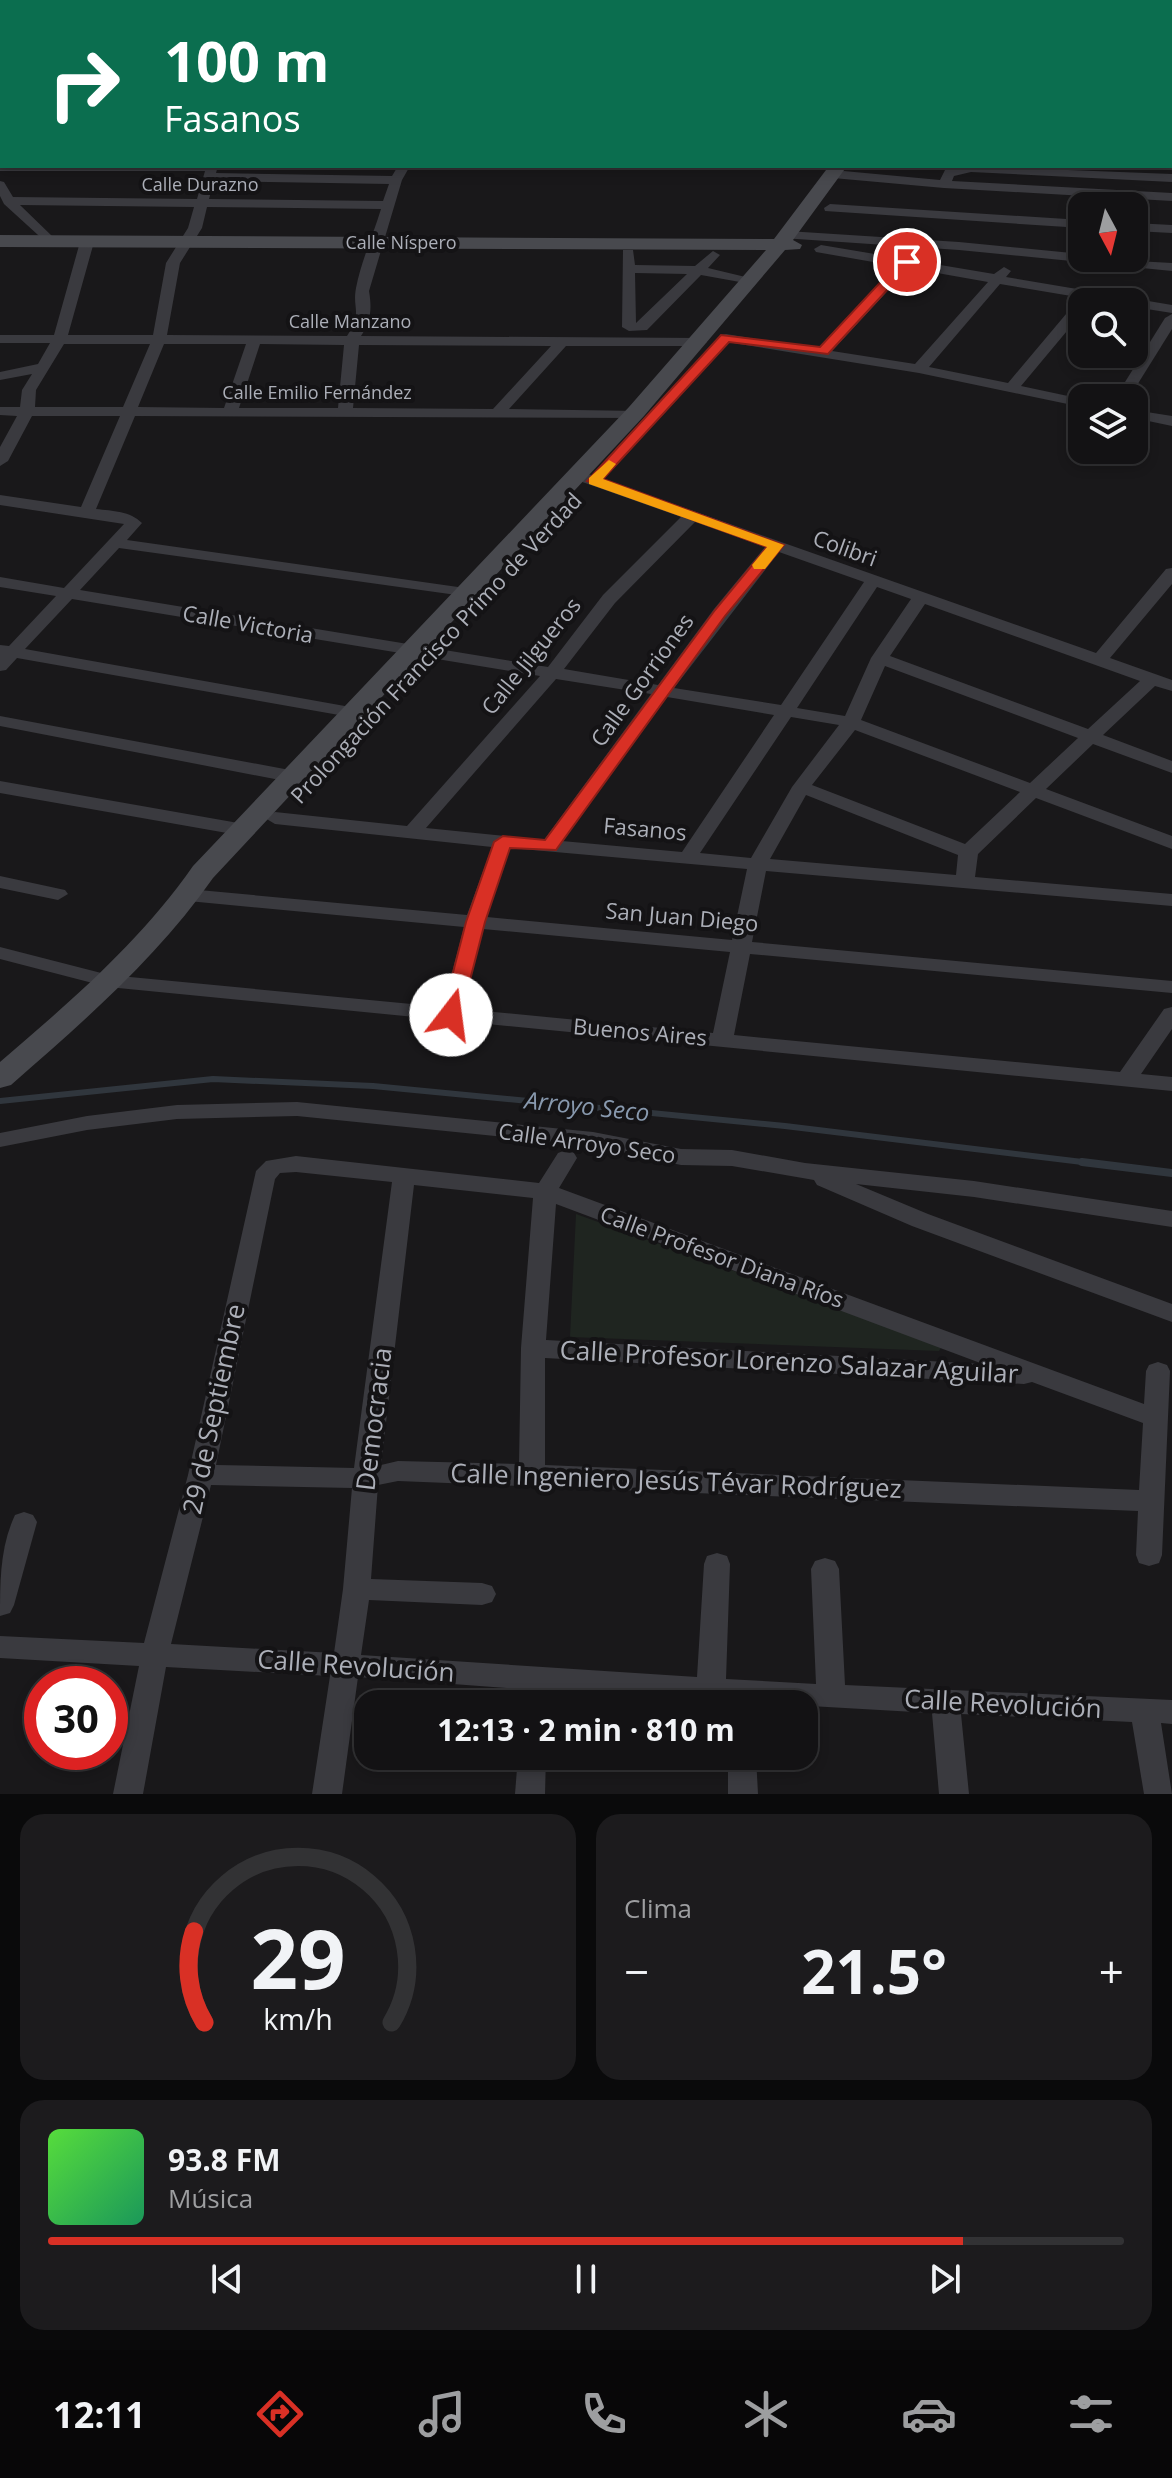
<!DOCTYPE html>
<html lang="es">
<meta charset="utf-8">
<style>
body{margin:0;font-family:"Open Sans",sans-serif;background:#1c1b1d;color:#f1f3f6;height:100vh;display:flex;flex-direction:column;font-size:30px;white-space:nowrap}
*{box-sizing:border-box;margin:0}
p{font-size:26px;color:#9d9ea0}
.icon{flex:none;width:44px;height:44px;fill:none;stroke:currentColor;stroke-width:2;stroke-linecap:round;stroke-linejoin:round}
.map{position:relative;height:1794px;overflow:hidden}
.details{display:flex;flex-direction:column;gap:20px;padding:20px;background:#0a0a0b;flex:1}
.details>*{flex:none}
.banner{position:absolute;left:0px;top:0px;width:1172px;height:168px;box-shadow:0 4px 12px #0003,0 0 0 2px #323234;background:#0b6e4f;color:#fff;overflow:hidden}
.needle{width:52px;rotate:173deg}
.buttons{position:absolute;left:1068px;top:192px;display:grid;gap:16px}
.buttons a{display:grid;place-items:center;width:80px;height:80px;border-radius:16px;background:#131214;box-shadow:0 4px 12px #0003,0 0 0 2px #323234;font-size:40px}
.speed{position:absolute;left:24px;top:1666px;display:flex;gap:16px;font-size:40px;font-weight:700;text-align:center}
.speed>*{display:grid;place-content:center;width:104px;height:104px;border-radius:50%;background:#131214;box-shadow:0 4px 12px #0003,0 0 0 2px #323234;line-height:1}
.speed .limit{border:12px solid #d22;background:#fff;color:#111}
.pin{position:absolute;display:grid;place-items:center;width:68px;height:68px;color:#fff;margin:-34px;border:4px solid #fff;border-radius:50%;box-shadow:0 2px 8px #0007}
.me{position:absolute;width:88px;margin:-44px;rotate:15deg;stroke-linejoin:round;filter:drop-shadow(0 0 6px #0008)}
.turn{display:flex;align-items:center;gap:28px;height:168px;padding:0 32px;font-size:36px}
.turn .icon{width:104px;height:104px;stroke-width:2.5}
.turn b{display:block;font-size:56px;line-height:68px}
.big{font-size:60px;font-weight:700;line-height:1.1}
.details .widget{flex:1;display:flex;flex-direction:column;justify-content:center;gap:12px;min-width:0;padding:0 28px;border-radius:24px;background:#1c1b1d}
.details .dial{align-items:center;gap:0}
.dial svg{height:208px;overflow:visible;fill:none;stroke:#323234;stroke-width:7;stroke-linecap:round;text-anchor:middle}
.dial text{fill:#f1f3f6;stroke:none}
.song{display:flex;align-items:center;gap:24px}
.cover{width:96px;height:96px;border-radius:12px;background:linear-gradient(135deg,hsl(110 70% 55%),hsl(150 70% 35%))}
.played{height:8px;border-radius:4px;background:linear-gradient(90deg,#d93025 85%,#323234 85%)}
.keys{display:flex;justify-content:space-around;direction:ltr}
.heat{display:flex;justify-content:space-between;align-items:center;font-size:44px;direction:ltr}
.details .tiles{flex:1;display:grid;gap:20px;grid-template-columns:1fr 1fr}
.widget:last-child{grid-column:span 2}
.trip{position:absolute;left:354px;top:1690px;width:464px;height:80px;border-radius:24px;background:#131214;box-shadow:0 4px 12px #0003,0 0 0 2px #323234;font-weight:700;line-height:80px;text-align:center}
.tab-bar{display:flex;height:128px;justify-content:space-around;align-items:center;background:#080708;color:#9d9ea0}
.tab-bar .icon{width:56px;height:56px}
.tab-bar .active{color:#d93025}
.tab-bar b{font-size:36px;color:#f1f3f6}
.map>svg:first-child{display:block}
.green{fill:#1f2520}
.lines{fill:none;stroke-linecap:round;stroke-linejoin:round}
.stream-far1{stroke:#30363d;stroke-width:6}
.stream{stroke:#30363d;stroke-width:8}
.street{fill:#3a3a3f;fill-rule:evenodd}
.secondary{fill:#48494e;fill-rule:evenodd}
.route{fill:#d93025;stroke:#8d1f18;stroke-width:2}
.slow{fill:#f59e0b}
.labels{text-anchor:middle;stroke-width:8;stroke-linejoin:round;paint-order:stroke}
.far-street-label{font-size:18px;fill:#acafb8;stroke:#141315}
.street-label{font-size:22px;fill:#acafb8;stroke:#141315}
.water-label{font-size:24px;font-style:italic;fill:#8899ae;stroke:#141315}
.near-street-label{font-size:26px;fill:#acafb8;stroke:#141315}
</style>
<div class="map">
<svg width="1172" height="1794" viewBox="0 0 1172 1794">
<rect width="100%" height="100%" fill="#19181a"/>
<polygon class="green" points="576,1214 942,1346 939,1351 570,1337"/>
<g class="lines">
<polyline class="stream-far1" points="0,1101 213,1079 373,1086 785,1126 1099,1164"/>
<polyline class="stream" points="1082,1162 1172,1173"/>
<g class="street">
<polygon points="10,0 26,0 25,2"/>
<polygon points="93,0 127,0 128,2 94,2"/>
<polygon points="1140,0 1150,0 1151,2 1141,2"/>
<rect x="1170" y="13" width="2" height="6"/>
<polygon points="0,14 2,14 0,22"/>
<rect x="1170" y="36" width="2" height="9"/>
<rect x="0" y="68" width="2" height="6"/>
<rect x="1170" y="71" width="2" height="6"/>
<polygon points="0,96 2,96 2,104 0,103"/>
<rect x="1170" y="105" width="2" height="8"/>
<rect x="0" y="129" width="2" height="8"/>
<path d="M0,163L2,166H218L216,173L392,176L398,166H410L402,180L369,291C372,309 371,321 361,336L700,338L707,342L700,346H566L509,409L640,411L642,414L635,418L135,416L96,509C113,511 130,511 142,523L127,540L465,588L473,593L471,597L119,548L80,590L548,667L603,595L681,517L571,478L569,475L577,470L1096,653L1166,569L1172,568V584L1110,658L1172,680V691L1155,686L1103,735L1172,761V773L1093,744L1046,789L1172,836V849L1036,798L978,854L975,877L1172,894V906L766,871L752,942L1172,981V993L750,954L734,1035L1120,1072L1164,1009L1172,1007V1029L1141,1074L1172,1077V1091L108,987L0,959V947L109,975L443,1007L464,927L188,901L178,895L188,889L467,915L492,847L275,824L265,818L275,812L407,826L540,676L72,599L25,649L356,708L365,713L356,718L17,658L6,670L0,671V645L9,646L56,596L0,587V577L64,588L124,524L0,505V495L81,507L120,416H32L8,461L0,466V447L17,416L0,415V407H20L22,390L32,374L0,380V372L38,364L50,343H0V335H54L80,242L87,238L94,242L68,335H153L166,263L188,228L194,207L20,205L54,238V244L49,245L4,204L0,196V181L4,182L13,197L197,199L205,171H0ZM214,181L389,184L383,201L209,199ZM207,207L381,209C373,235 361,262 356,288C352,310 363,311 347,336L167,335L180,263L202,228ZM64,344H150L123,407H35L36,390ZM164,344H246L224,408L138,407ZM260,344L344,345L338,408H239ZM359,345L551,346L493,409L353,408ZM695,522L765,547L714,609L658,685L564,669L615,603ZM779,552L864,582L781,705L674,688ZM877,587L911,599L871,658L845,716L797,708ZM925,604L1140,681L1088,729L890,656ZM885,666L1078,738L1030,783L861,720ZM556,679L651,694L544,840L426,828ZM667,697L774,715L682,852L562,841ZM791,717L839,725L792,787L751,858L700,853ZM855,730L1020,792L965,844L812,785ZM806,795L958,855L956,875L770,859ZM510,848L747,869L732,940L487,917ZM483,929L730,952L713,1033L463,1009Z"/>
<polygon points="963,166 1172,174 1172,182 971,172 954,176 952,181 1172,193 1172,201 944,188 833,178 827,174 833,170 940,180 945,170"/>
<polygon points="830,204 1082,220 1082,228 825,211 824,208"/>
<polygon points="1134,223 1172,225 1172,233 1134,231"/>
<polygon points="787,231 959,242 1082,254 1082,258 1172,263 1172,271 959,250 782,238 782,232"/>
<path d="M821,245L994,274L1004,267L1011,271L1006,277L1172,305V313L1134,307V302H1107L1000,284L929,367L1008,383L1077,301H1087L1082,302V313L1021,386L1082,399V407L919,373L721,341V335L726,334L818,349L896,266L816,252L814,249ZM909,268L988,282L915,364L832,351Z"/>
<path d="M623,250H633L635,265L695,266L713,251L720,255L708,268L758,280L751,284L701,275L647,330L629,331L622,327ZM635,273L687,274L636,323Z"/>
<polygon points="1172,314 1172,329 1129,398 1115,398 1165,318"/>
<polygon points="1134,410 1172,416 1172,426 1134,418"/>
<polygon points="0,716 311,774 320,780 311,786 0,726"/>
<polygon points="0,781 244,824 254,830 244,836 0,793"/>
<polygon points="0,876 65,890 68,894 58,900 0,888"/>
<polygon points="297,1102 593,1132 681,1149 732,1150 805,1163 974,1181 1172,1211 1172,1227 974,1197 856,1184 928,1214 1172,1304 1172,1322 912,1226 817,1185 814,1180 732,1166 681,1165 593,1146 297,1116 177,1119 87,1130 0,1147 0,1133 87,1116 177,1105"/>
<path d="M566,1150L574,1153L577,1158L559,1188L1144,1404L1146,1371L1149,1365L1158,1362L1167,1365L1170,1371L1162,1555L1159,1563L1149,1566L1139,1563L1136,1555L1138,1511L398,1481L378,1485L371,1579L482,1583L492,1586L496,1594L492,1602L482,1605L369,1600L361,1655L697,1677L704,1564L707,1556L717,1553L727,1556L730,1564L726,1679L816,1684L811,1569L815,1561L825,1558L835,1561L839,1569L845,1685L1172,1700V1724L1161,1723L1172,1794H1144L1132,1722L961,1714L969,1794H939L932,1713L549,1691L548,1704H520V1689L358,1677L342,1794H312L330,1676L166,1667L143,1794H113L139,1666L0,1658V1636L144,1643L188,1475L256,1171L266,1161L296,1156L539,1183L558,1153ZM296,1172L392,1182L354,1468L216,1465L275,1179L280,1173ZM414,1185L533,1198L521,1348L519,1464L398,1461L381,1465ZM556,1204L983,1364L546,1340ZM545,1358L1024,1384L1032,1382L1143,1423L1139,1490L545,1465ZM211,1485L352,1488L343,1589L334,1653L171,1644Z"/>
<path d="M24,1512L33,1515L37,1522L14,1605L10,1613L0,1616C0,1581 0,1547 15,1515Z"/>
<polygon points="518,1756 546,1756 545,1794 515,1794"/>
<polygon points="728,1756 756,1756 758,1794 728,1794"/>
</g>
<g class="secondary">
<polygon points="0,151 2,151 0,163"/>
<path d="M829,166H847L793,240L802,245L800,249L785,250L644,416L213,878C157,958 84,1021 11,1085L0,1088V1062C70,1002 140,942 193,866L629,407L766,250L0,247V235L774,239Z"/>
</g>
</g>
<polygon class="route" points="902,259 913,262 828,354 729,342 603,479 784,545 725,616 556,850 510,848 485,922 461,1015 458,1019 444,1019 442,1015 466,922 494,842 503,836 545,840 715,610 767,547 587,481 721,335 820,347"/>
<polygon class="slow" points="609,460 616,464 603,479 784,545 765,569 754,569 752,565 767,547 589,484 589,478"/>
<g class="labels">
<g class="far-street-label">
<text x="200" y="191">Calle Durazno</text>
<text x="401" y="249">Calle Níspero</text>
<text x="350" y="328">Calle Manzano</text>
<text x="317" y="399">Calle Emilio Fernández</text>
</g>
<g class="street-label">
<text transform="translate(845 548) rotate(20)" y="8">Colibri</text>
<text transform="translate(248 624) rotate(10)" y="8">Calle Victoria</text>
<text transform="translate(436 648) rotate(-47)" y="8">Prolongación Francisco Primo de Verdad</text>
<text transform="translate(531 656) rotate(-51)" y="8">Calle Jilgueros</text>
<text transform="translate(642 680) rotate(-54)" y="8">Calle Gorriones</text>
<text transform="translate(645 829) rotate(5)" y="8">Fasanos</text>
<text transform="translate(682 917) rotate(5)" y="8">San Juan Diego</text>
<text transform="translate(640 1032) rotate(5)" y="8">Buenos Aires</text>
<text transform="translate(587 1143) rotate(8)" y="8">Calle Arroyo Seco</text>
<text transform="translate(722 1257) rotate(20)" y="8">Calle Profesor Diana Ríos</text>
</g>
<g class="water-label">
<text transform="translate(587 1107) rotate(6)" y="8">Arroyo Seco</text>
</g>
<g class="near-street-label">
<text transform="translate(789 1362) rotate(3)" y="9">Calle Profesor Lorenzo Salazar Aguilar</text>
<text transform="translate(214 1409) rotate(-78)" y="9">29 de Septiembre</text>
<text transform="translate(374 1419) rotate(-83)" y="9">Democracia</text>
<text transform="translate(676 1481) rotate(2)" y="9">Calle Ingeniero Jesús Tévar Rodríguez</text>
<text transform="translate(356 1666) rotate(4)" y="9">Calle Revolución</text>
<text transform="translate(1003 1704) rotate(3)" y="9">Calle Revolución</text>
</g>
</g>
</svg>
<div class="buttons">
<a><svg class="needle" viewBox="-14 -14 28 28"><path d="M0-13l5 13h-10z" fill="#e53935"/><path d="M0 13l5-13h-10z" fill="#9d9ea0"/></svg></a>
<a><svg class="icon" aria-label="search" viewBox="0 0 24 24"><circle cx="10" cy="10" r="6"/><path d="M15 15l6 6"/></svg></a>
<a><svg class="icon" aria-label="layers" viewBox="0 0 24 24"><path d="M12 4l9 5-9 5-9-5zM3 14l9 5 9-5"/></svg></a>
</div>
<div class="speed"><div class="limit">30</div></div>
<div class="pin" style="left:907px;top:262px;background:#d93025"><svg class="icon" aria-label="arrive" viewBox="0 0 24 24"><path d="M6 21V4h12l-3 4 3 4H6"/></svg></div>
<svg class="me" style="left:451px;top:1015px" viewBox="-20 -20 40 40"><circle r="19" fill="#fff"/><path d="M0-13L10 11 0 6-10 11z" fill="#d93025"/></svg>
<div class="trip">12:13 · 2 min · 810 m</div>
<div class="banner">
<div class="turn"><svg class="icon" aria-label="right" viewBox="0 0 24 24"><path d="M7 20v-9h11M14 6l5 5-5 5"/></svg><div><b>100 m</b>Fasanos</div></div>
</div>
</div>
<section class="details">
<div class="tiles">
<div class="widget dial"><svg viewBox="0 0 100 80">
<path d="M14 69A42 42 0 1 1 86 69"/>
<path d="M14 69A42 42 0 0 1 10 34" stroke="#d93025"/>
<text x="50" y="56" font-size="32" font-weight="700">29</text>
<text x="50" y="72" font-size="11">km/h</text>
</svg></div>
<div class="widget"><p>Clima</p>
<div class="heat"><a>−</a><b class="big">21.5°</b><a>+</a></div>
</div>
<div class="widget">
<div class="song"><i class="cover"></i><div><b>93.8 FM</b><p>Música</p></div></div>
<div class="played"></div>
<div class="keys"><svg class="icon" aria-label="previous" viewBox="0 0 24 24"><path d="M18 5L8 12l10 7zM5 5v14"/></svg><svg class="icon" aria-label="pause" viewBox="0 0 24 24"><path d="M8 5v14M16 5v14"/></svg><svg class="icon" aria-label="next" viewBox="0 0 24 24"><path d="M6 5l10 7-10 7zM19 5v14"/></svg></div>
</div>
</div>
</section>
<nav class="tab-bar">
<b>12:11</b>
<svg class="icon active" aria-label="directions" viewBox="0 0 24 24"><path d="M12 3l9 9-9 9-9-9zM9 14v-3h6M13 9l2 2-2 2"/></svg>
<svg class="icon" aria-label="music" viewBox="0 0 24 24"><path d="M9 18V5l10-2v13"/><circle cx="6" cy="18" r="3"/><circle cx="16" cy="16" r="3"/></svg>
<svg class="icon" aria-label="phone" viewBox="0 0 24 24"><path d="M5 4h4l2 5-3 2q2 4 5 5l2-3 5 2v4C11 20 4 13 5 4z"/></svg>
<svg class="icon" aria-label="climate" viewBox="0 0 24 24"><path d="M12 3v18M4 7l16 10M4 17L20 7"/></svg>
<svg class="icon" aria-label="car" viewBox="0 0 24 24"><path d="M5 17H2v-5l4-1 3-4h7l3 4 3 1v5h-3M9 17h6M6 11h13"/><circle cx="7" cy="17" r="2"/><circle cx="17" cy="17" r="2"/></svg>
<svg class="icon" aria-label="filters" viewBox="0 0 24 24"><path d="M4 7h16M4 17h16"/><circle cx="9" cy="7" r="2"/><circle cx="15" cy="17" r="2"/></svg>
</nav>
